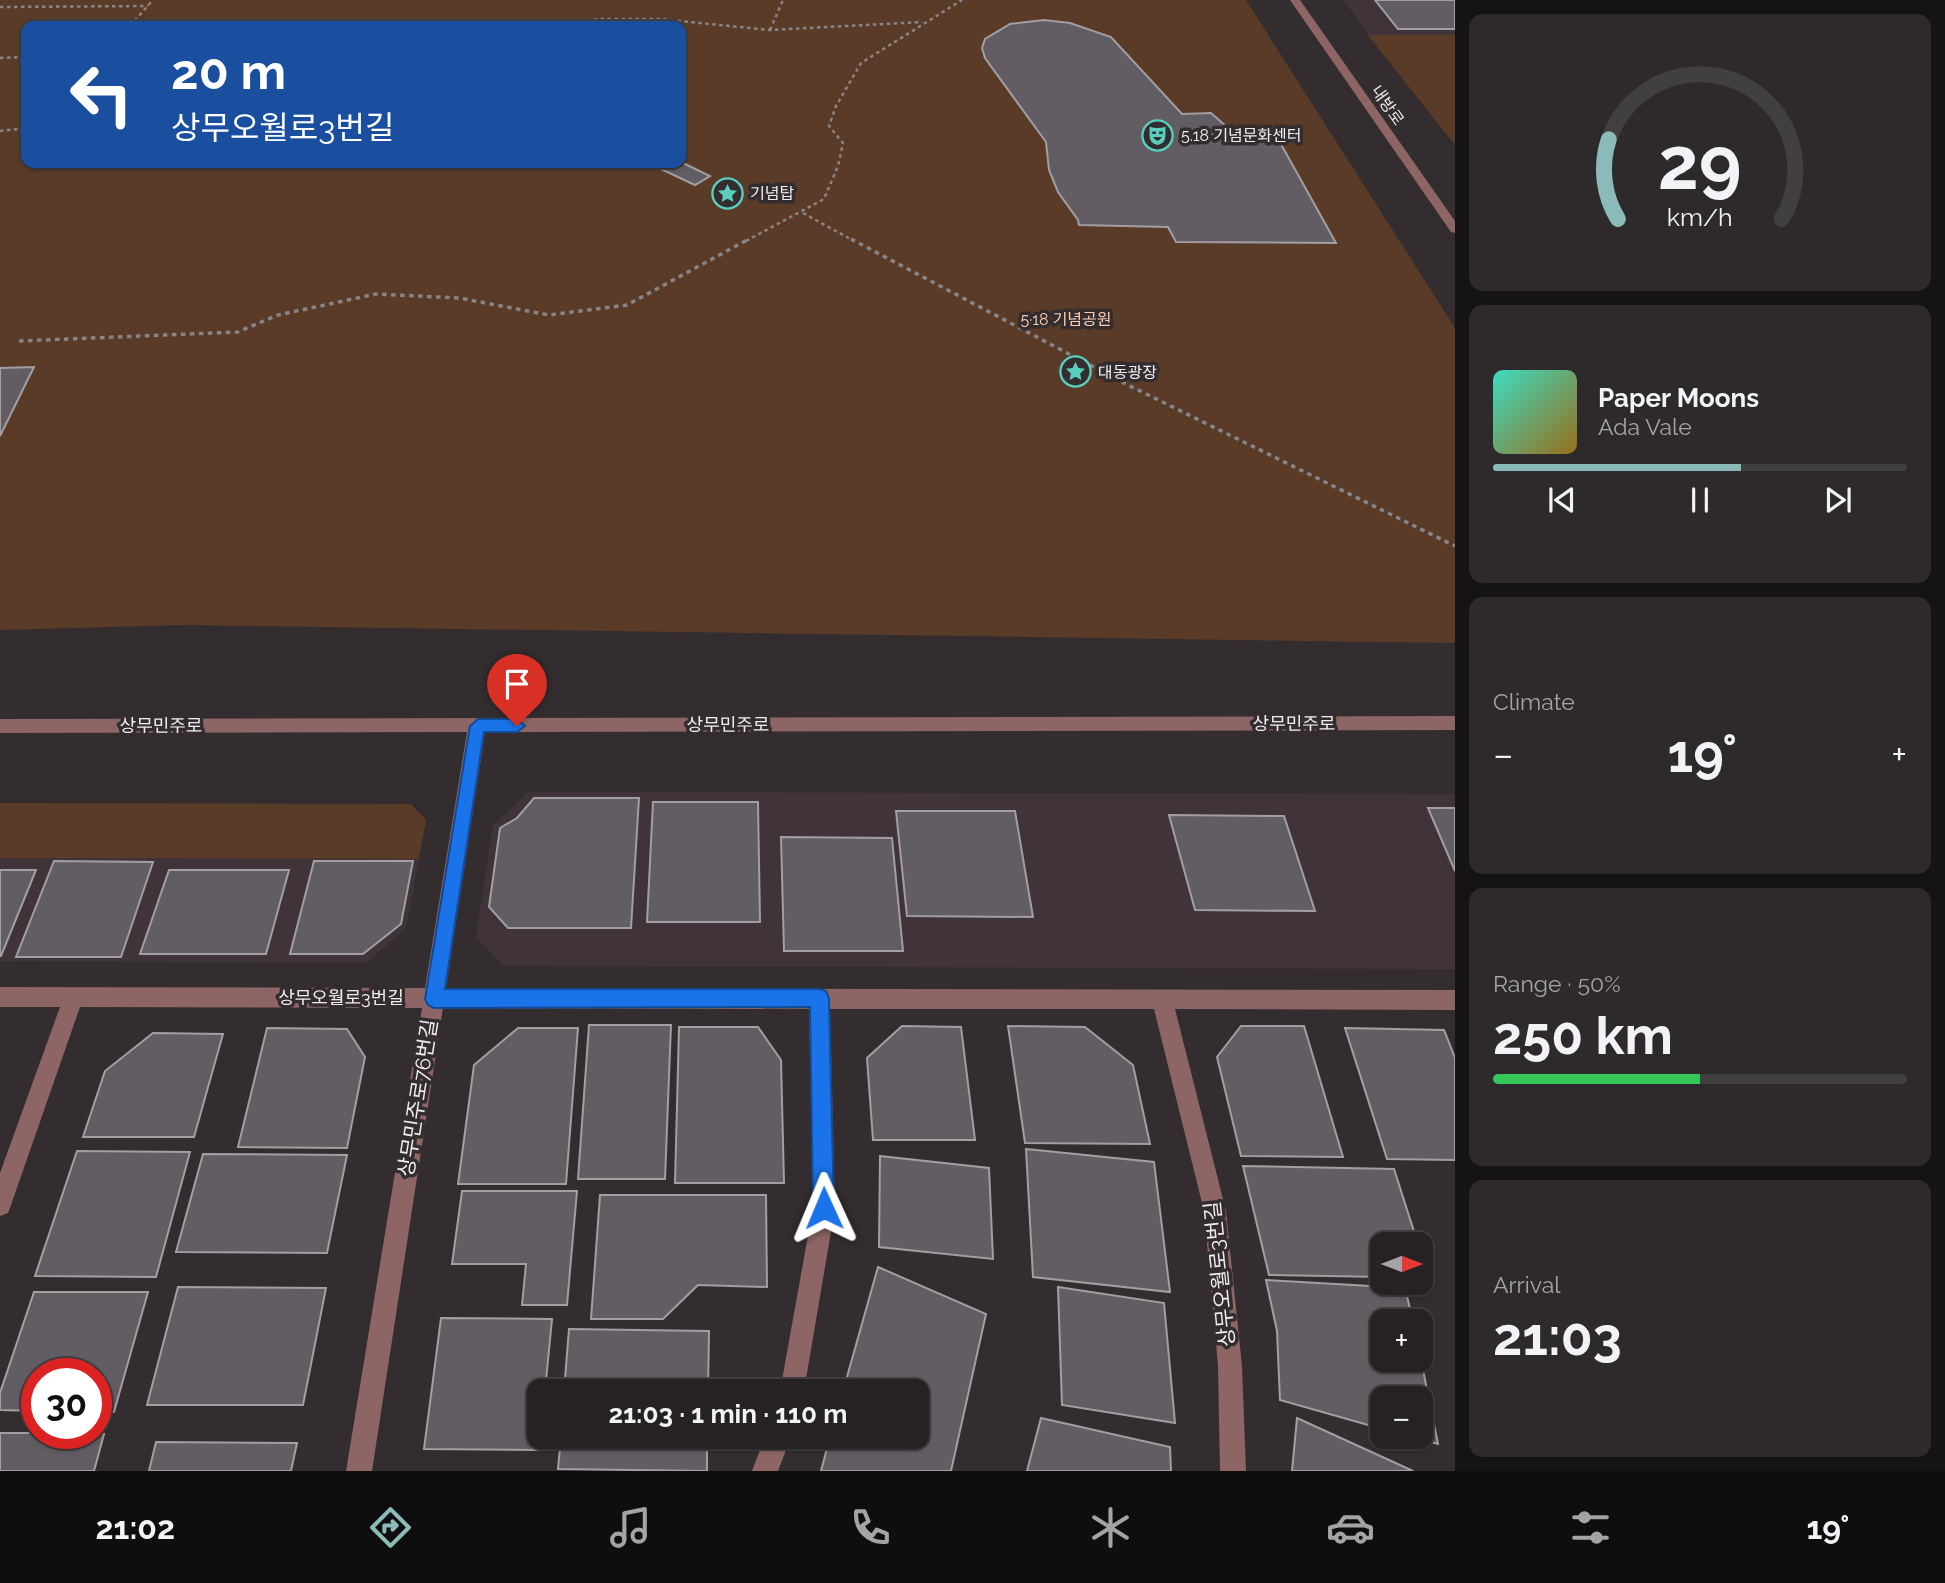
<!DOCTYPE html>
<meta charset="utf-8">
<style>
body{margin:0;font-family:Raleway,"Noto Sans KR",sans-serif;background:#2e2a2c;color:#f1f3f6;height:100vh;display:flex;flex-direction:column;font-size:26px;white-space:nowrap}
*{box-sizing:border-box;margin:0}
p{font-size:23px;color:#a4a4a6}
.icon{flex:none;width:38px;height:38px;fill:none;stroke:currentColor;stroke-width:2;stroke-linecap:round;stroke-linejoin:round}
.map{position:relative;flex:1;overflow:hidden}
.drawer{display:flex;flex-direction:column;gap:14px;padding:14px;background:#151314;width:490px}
.drawer>*{flex:none}
.banner{position:absolute;left:21px;top:21px;width:665px;height:147px;border-radius:14px;box-shadow:0 2px 5px #0004,0 0 0 2px #423f41;background:#1a4fa0;color:#fff;overflow:hidden}
.needle{width:46px;rotate:90deg}
.tools{position:absolute;left:1370px;top:1232px;display:grid;gap:14px}
.tools a{display:grid;place-items:center;width:63px;height:63px;border-radius:14px;background:#262224;box-shadow:0 2px 5px #0004,0 0 0 2px #423f41;font-size:35px}
.speed{position:absolute;left:21px;top:1358px;display:flex;gap:14px;font-size:35px;font-weight:700;text-align:center}
.speed>*{display:grid;place-content:center;width:91px;height:91px;border-radius:50%;background:#262224;box-shadow:0 2px 5px #0004,0 0 0 2px #423f41;line-height:1}
.speed .limit{border:10px solid #d22;background:#fff;color:#111}
.pin{position:absolute;display:grid;place-items:center;width:60px;height:60px;color:#fff;margin:-72px -30px;border-radius:50% 50% 50% 0;rotate:-45deg;box-shadow:0 0 7px #0007}
.pin .icon{rotate:45deg}
.me{position:absolute;width:77px;margin:-38px;rotate:359deg;stroke-linejoin:round;filter:drop-shadow(0 0 5px #0008)}
.turn{display:flex;align-items:center;gap:24px;height:147px;padding:0 35px;font-size:32px}
.turn .icon{width:91px;height:91px;stroke-width:2.5}
.turn b{display:block;font-size:49px;line-height:60px}
.big{font-size:52px;font-weight:700;line-height:1.1}
.drawer .card{flex:1;display:flex;flex-direction:column;justify-content:center;gap:10px;min-width:0;padding:0 24px;border-radius:14px;background:#2e2a2c}
.drawer .dial{align-items:center;gap:0}
.dial svg{height:182px;overflow:visible;fill:none;stroke:#423f41;stroke-width:7;stroke-linecap:round;text-anchor:middle}
.dial text{fill:#f1f3f6;stroke:none}
.song{display:flex;align-items:center;gap:21px}
.cover{width:84px;height:84px;border-radius:10px;background:linear-gradient(135deg,hsl(170 70% 55%),hsl(40 70% 35%))}
.played{height:7px;border-radius:4px;background:linear-gradient(90deg,#8bbbb9 60%,#423f41 60%)}
.keys{display:flex;justify-content:space-around;direction:ltr}
.heat{display:flex;justify-content:space-between;align-items:center;font-size:38px;direction:ltr}
.charge{height:10px;border-radius:5px;background:linear-gradient(90deg,#34c759 50%,#423f41 0)}
.trip{position:absolute;left:527px;top:1379px;width:402px;height:70px;border-radius:14px;background:#262224;box-shadow:0 2px 5px #0004,0 0 0 2px #423f41;font-weight:700;line-height:70px;text-align:center}
.tab-bar{display:flex;height:112px;justify-content:space-around;align-items:center;background:#0f0e0e;color:#a4a4a6}
.tab-bar .icon{width:49px;height:49px}
.tab-bar .current{color:#8bbbb9}
.tab-bar b{font-size:32px;color:#f1f3f6}
main{display:flex;flex:1;min-height:0}
.map>svg:first-child{display:block}
.built{fill:#40343a}
.green{fill:#593b28;fill-rule:evenodd}
.building{fill:#615d63;stroke:#a29ea4;stroke-width:2}
.lines{fill:none;stroke-linecap:round;stroke-linejoin:round}
.path-far1{stroke:#898487;stroke-width:2.5;stroke-dasharray:3.5 3.5;stroke-linecap:butt}
.path{stroke:#898487;stroke-width:3.5;stroke-dasharray:4.5 4.5;stroke-linecap:butt}
.minor{fill:#8d6564;fill-rule:evenodd}
.route{fill:#1a73e8;stroke:#114b97;stroke-width:2}
.labels{text-anchor:middle;stroke-width:7;stroke-linejoin:round;paint-order:stroke}
.far-street-label{font-size:16px;fill:#f0ecee;stroke:#332d30}
.far-poi-label{font-size:16px;fill:#f0ecee;stroke:#332d30;text-anchor:start}
.far-park-label{font-size:16px;fill:#fccbad;stroke:#332d30}
.street-label{font-size:18px;fill:#f0ecee;stroke:#332d30}
.near-street-label{font-size:21px;fill:#f0ecee;stroke:#332d30}
</style>
<main>
<div class="map">
<svg width="1455" height="1471" viewBox="0 0 1455 1471">
<rect width="100%" height="100%" fill="#332d30"/>
<g class="built">
<polygon points="1344,0 1455,0 1455,145 1368,35"/>
<polygon points="529,792 1455,794 1455,969 503,966 476,937 493,825"/>
<polygon points="0,858 419,859 406,929 366,963 0,961"/>
</g>
<g class="green">
<path d="M0,0H1246L1455,328V643L182,625L0,630ZM26,26H681V163H26Z"/>
<polygon points="1368,35 1455,35 1455,145"/>
<polygon points="0,803 411,804 426,820 419,859 0,858"/>
</g>
<g class="building">
<polygon points="1375,0 1455,0 1455,29 1398,29"/>
<polygon points="1044,20 1070,23 1111,37 1182,114 1211,113 1227,127 1272,128 1336,243 1176,242 1168,227 1079,225 1078,220 1058,192 1049,170 1046,142 985,58 982,48 985,39 1010,24"/>
<polygon points="681,162 710,176 695,185 663,170"/>
<polygon points="34,367 0,436 0,368"/>
<polygon points="534,798 639,798 631,928 508,928 489,907 500,828 517,818"/>
<polygon points="653,802 758,802 760,922 647,922"/>
<polygon points="1428,808 1455,808 1455,871"/>
<polygon points="896,811 1015,811 1033,917 907,916"/>
<polygon points="1169,815 1284,816 1315,911 1195,910"/>
<polygon points="781,837 892,838 903,951 784,951"/>
<polygon points="54,861 153,862 121,957 16,957"/>
<polygon points="314,861 413,861 401,924 363,954 290,954"/>
<polygon points="0,870 36,870 1,956 0,956"/>
<polygon points="169,870 289,870 266,954 140,954"/>
<polygon points="589,1025 671,1025 665,1179 578,1179"/>
<polygon points="902,1026 961,1027 975,1140 873,1140 867,1058"/>
<polygon points="1008,1026 1085,1027 1133,1065 1150,1144 1025,1143"/>
<polygon points="1241,1026 1304,1026 1343,1157 1241,1156 1217,1057"/>
<polygon points="679,1027 758,1027 781,1060 784,1183 675,1183"/>
<polygon points="267,1028 347,1029 365,1057 347,1148 238,1147"/>
<polygon points="518,1028 578,1028 566,1184 458,1184 474,1065"/>
<polygon points="1345,1028 1444,1030 1455,1058 1455,1160 1387,1159"/>
<polygon points="153,1033 223,1034 194,1137 83,1137 105,1071"/>
<polygon points="1026,1149 1154,1162 1170,1292 1033,1277"/>
<polygon points="77,1151 190,1152 156,1277 35,1276"/>
<polygon points="203,1154 347,1155 327,1253 176,1252"/>
<polygon points="880,1156 989,1168 993,1259 879,1247"/>
<polygon points="1243,1166 1394,1169 1418,1244 1382,1244 1382,1277 1269,1275"/>
<polygon points="462,1191 577,1191 567,1305 522,1305 526,1264 452,1264"/>
<polygon points="600,1195 766,1195 767,1287 698,1285 663,1319 591,1319"/>
<polygon points="878,1267 986,1314 951,1471 821,1471 830,1437 917,1437 917,1391 843,1391"/>
<polygon points="1266,1280 1405,1288 1413,1321 1382,1321 1382,1360 1421,1360 1438,1444 1411,1437 1421,1437 1421,1398 1382,1398 1382,1429 1280,1400 1277,1331"/>
<polygon points="178,1287 326,1288 303,1405 147,1405"/>
<polygon points="1058,1287 1164,1303 1175,1423 1062,1405"/>
<polygon points="34,1292 148,1292 114,1412 96,1411 96,1374 37,1374 37,1411 0,1410 0,1393"/>
<polygon points="441,1318 552,1319 545,1391 539,1391 540,1450 424,1449"/>
<polygon points="569,1329 709,1331 708,1391 564,1391"/>
<polygon points="1041,1418 1170,1447 1171,1471 1027,1471"/>
<polygon points="1297,1418 1413,1471 1292,1471"/>
<polygon points="0,1433 37,1433 104,1434 94,1471 0,1471"/>
<polygon points="561,1437 707,1437 707,1471 558,1469"/>
<polygon points="156,1442 297,1443 291,1471 149,1471"/>
</g>
<g class="lines">
<g class="path-far1">
<polyline points="0,7 148,6"/>
<polyline points="130,26 153,0"/>
<polyline points="552,26 599,19 660,19 770,30 922,22"/>
<polyline points="770,30 783,0"/>
<polyline points="0,58 26,57"/>
<polyline points="0,131 26,128"/>
<polyline points="803,213 854,241"/>
<polyline points="746,241 824,199 838,166 843,143 829,126 836,106 861,63 962,0"/>
</g>
<g class="path">
<polyline points="851,239 1126,384 1455,546"/>
<polyline points="19,341 238,332 278,315 376,294 459,298 549,315 627,305 749,239"/>
</g>
<g class="minor">
<polygon points="1290,0 1300,0 1455,221 1455,233 1451,232"/>
<polygon points="1455,716 1455,730 485,732 446,988 1455,990 1455,1010 1175,1009 1226,1211 1242,1366 1246,1471 1220,1471 1218,1366 1204,1211 1154,1009 830,1009 835,1208 804,1391 780,1391 813,1208 809,1009 443,1008 372,1471 346,1471 422,1008 80,1007 11,1205 8,1213 0,1216 0,1173 60,1007 0,1007 0,987 425,988 467,732 0,733 0,719"/>
<polygon points="765,1437 791,1437 778,1471 752,1471"/>
</g>
</g>
<polygon class="route" points="478,719 517,719 525,726 517,732 484,732 445,989 819,989 826,991 829,998 834,1208 831,1216 824,1219 816,1216 813,1208 810,1007 434,1008 428,1005 425,999 470,726"/>
<defs>
<symbol id="theatre-ring" viewBox="-11 -11 22 22"><circle r="9.5" fill="#332d30" stroke="#59cebf" stroke-width="1.5"/><path d="M-5-5.5Q0-4 5-5.5V0Q5 5 0 6Q-5 5-5 0ZM-3.3-2.5H-1v1.5H-3.3ZM1-2.5H3.3v1.5H1ZM-2.8 1Q0 5.5 2.8 1Z" fill="#59cebf"/></symbol>
<symbol id="sight-ring" viewBox="-11 -11 22 22"><circle r="9.5" fill="#332d30" stroke="#59cebf" stroke-width="1.5"/><path d="M0-6L1.8-2.2L6-1.7L2.9 1.2L3.7 5.4L0 3.3L-3.7 5.4L-2.9 1.2L-6-1.7L-1.8-2.2Z" fill="#59cebf"/></symbol>
</defs>
<g fill-rule="evenodd">
<use href="#theatre-ring" x="1140" y="118" width="35" height="35"/>
<use href="#sight-ring" x="710" y="176" width="35" height="35"/>
<use href="#sight-ring" x="1058" y="354" width="35" height="35"/>
</g>
<g class="labels">
<g class="far-street-label">
<text transform="translate(1388 105) rotate(55)" y="6">내방로</text>
</g>
<g class="far-poi-label">
<text x="1181" y="141">5.18 기념문화센터</text>
<text x="750" y="199">기념탑</text>
<text x="1098" y="378">대동광장</text>
</g>
<g class="far-park-label">
<text x="1066" y="325">5·18 기념공원</text>
</g>
<g class="street-label">
<text x="1294" y="730">상무민주로</text>
<text x="728" y="731">상무민주로</text>
<text x="161" y="732">상무민주로</text>
<text x="341" y="1004">상무오월로3번길</text>
</g>
<g class="near-street-label">
<text transform="translate(418 1098) rotate(-81)" y="7">상무민주로76번길</text>
<text transform="translate(1220 1274) rotate(-96)" y="7">상무오월로3번길</text>
</g>
</g>
</svg>
<div class="tools">
<a><svg class="needle" viewBox="-14 -14 28 28"><path d="M0-13l5 13h-10z" fill="#e53935"/><path d="M0 13l5-13h-10z" fill="#a4a4a6"/></svg></a>
<a>+</a>
<a>−</a>
</div>
<div class="speed"><div class="limit">30</div></div>
<div class="pin" style="left:517px;top:726px;background:#d93025"><svg class="icon" aria-label="arrive" viewBox="0 0 24 24"><path d="M6 21V4h12l-3 4 3 4H6"/></svg></div>
<svg class="me" style="left:824px;top:1208px" viewBox="-20 -20 40 40"><path d="M0-17L14 15 0 8-14 15z" fill="#1a73e8" stroke="#fff" stroke-width="4"/></svg>
<div class="trip">21:03 · 1 min · 110 m</div>
<div class="banner">
<div class="turn"><svg class="icon" aria-label="left" viewBox="0 0 24 24"><path d="M17 20v-9H6M10 6l-5 5 5 5"/></svg><div><b>20 m</b>상무오월로3번길</div></div>
</div>
</div>
<section class="drawer">
<div class="card dial"><svg viewBox="0 0 100 80">
<path d="M14 69A42 42 0 1 1 86 69"/>
<path d="M14 69A42 42 0 0 1 10 34" stroke="#8bbbb9"/>
<text x="50" y="56" font-size="32" font-weight="700">29</text>
<text x="50" y="72" font-size="11">km/h</text>
</svg></div>
<div class="card">
<div class="song"><i class="cover"></i><div><b>Paper Moons</b><p>Ada Vale</p></div></div>
<div class="played"></div>
<div class="keys"><svg class="icon" aria-label="previous" viewBox="0 0 24 24"><path d="M18 5L8 12l10 7zM5 5v14"/></svg><svg class="icon" aria-label="pause" viewBox="0 0 24 24"><path d="M8 5v14M16 5v14"/></svg><svg class="icon" aria-label="next" viewBox="0 0 24 24"><path d="M6 5l10 7-10 7zM19 5v14"/></svg></div>
</div>
<div class="card"><p>Climate</p>
<div class="heat"><a>−</a><b class="big">19°</b><a>+</a></div>
</div>
<div class="card"><p>Range · 50%</p><b class="big">250 km</b><div class="charge"></div></div>
<div class="card"><p>Arrival</p><b class="big">21:03</b></div>
</section>
</main>
<nav class="tab-bar">
<b>21:02</b>
<svg class="icon current" aria-label="directions" viewBox="0 0 24 24"><path d="M12 3l9 9-9 9-9-9zM9 14v-3h6M13 9l2 2-2 2"/></svg>
<svg class="icon" aria-label="music" viewBox="0 0 24 24"><path d="M9 18V5l10-2v13"/><circle cx="6" cy="18" r="3"/><circle cx="16" cy="16" r="3"/></svg>
<svg class="icon" aria-label="phone" viewBox="0 0 24 24"><path d="M5 4h4l2 5-3 2q2 4 5 5l2-3 5 2v4C11 20 4 13 5 4z"/></svg>
<svg class="icon" aria-label="climate" viewBox="0 0 24 24"><path d="M12 3v18M4 7l16 10M4 17L20 7"/></svg>
<svg class="icon" aria-label="car" viewBox="0 0 24 24"><path d="M5 17H2v-5l4-1 3-4h7l3 4 3 1v5h-3M9 17h6M6 11h13"/><circle cx="7" cy="17" r="2"/><circle cx="17" cy="17" r="2"/></svg>
<svg class="icon" aria-label="filters" viewBox="0 0 24 24"><path d="M4 7h16M4 17h16"/><circle cx="9" cy="7" r="2"/><circle cx="15" cy="17" r="2"/></svg>
<b>19°</b>
</nav>
